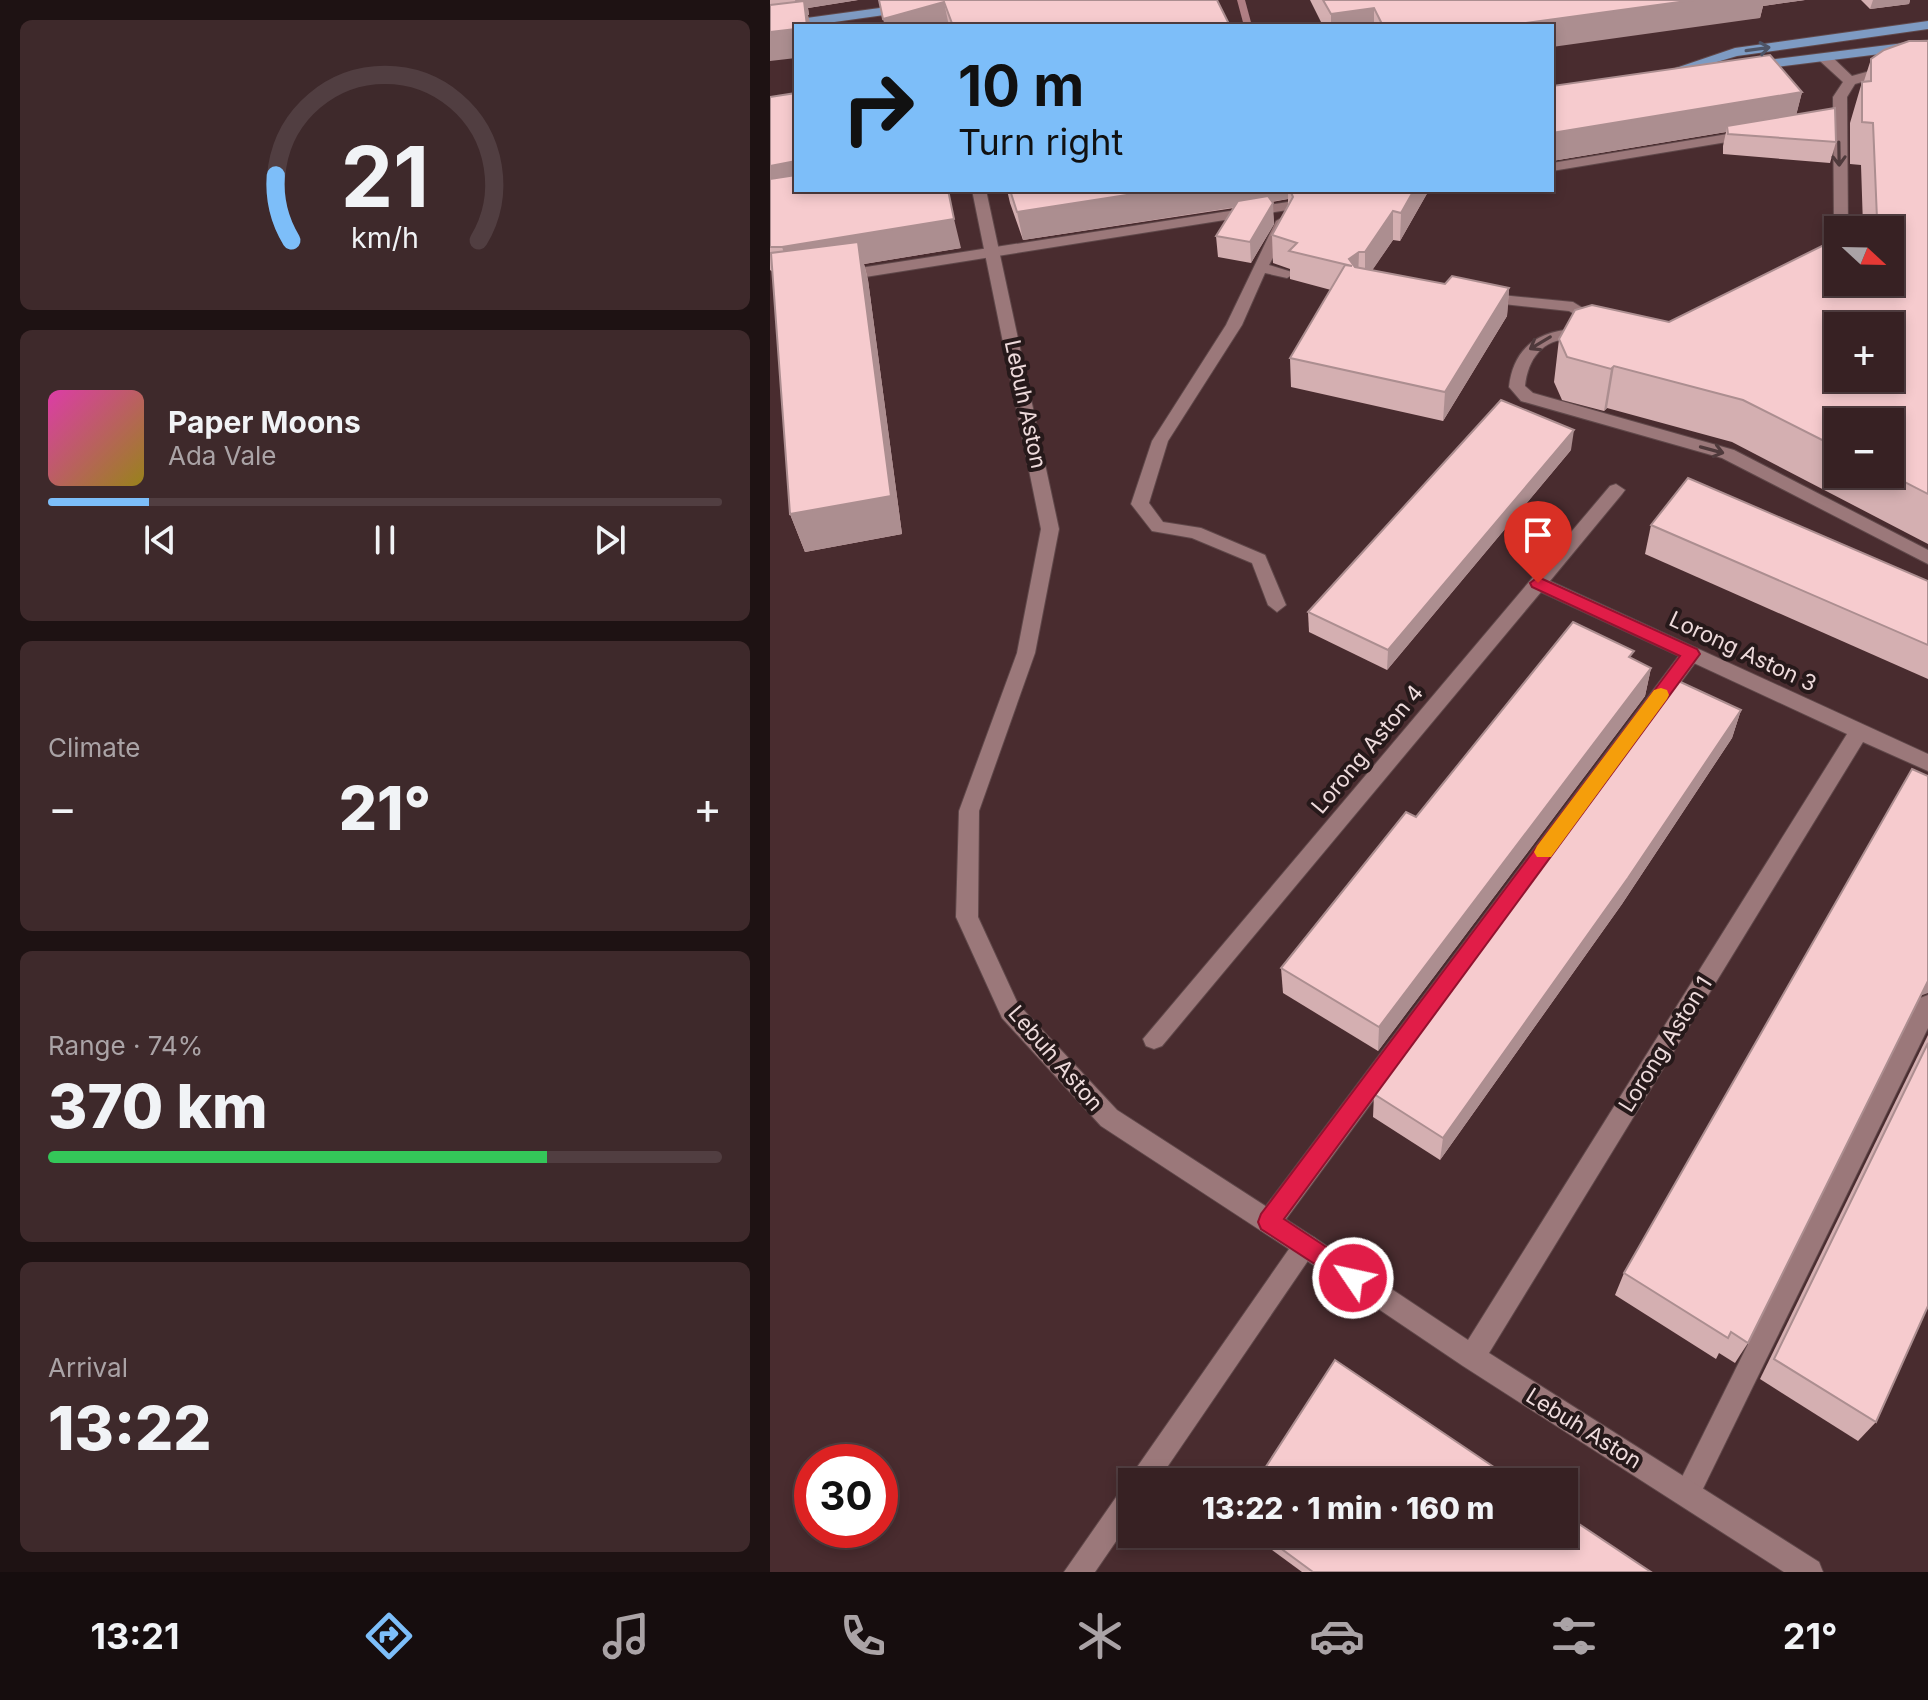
<!DOCTYPE html>
<meta charset="utf-8">
<style>
body{margin:0;font-family:Inter,sans-serif;background:#3e292b;color:#f1f3f6;height:100vh;display:flex;flex-direction:column;font-size:30px;white-space:nowrap}
*{box-sizing:border-box;margin:0}
p{font-size:26px;color:#aaa3a6}
.icon{flex:none;width:44px;height:44px;fill:none;stroke:currentColor;stroke-width:2;stroke-linecap:round;stroke-linejoin:round}
.map{position:relative;flex:1;overflow:hidden}
.side{display:flex;flex-direction:column;gap:20px;padding:20px;background:#1e1213;width:770px}
.side>*{flex:none}
.guide{position:absolute;left:24px;top:24px;width:760px;height:168px;border-radius:0px;box-shadow:0 4px 12px #0003,0 0 0 2px #513e41;background:#7dbef9;color:#111;overflow:hidden}
.needle{width:52px;rotate:112deg}
.controls{position:absolute;left:1054px;top:216px;display:grid;gap:16px}
.controls a{display:grid;place-items:center;width:80px;height:80px;border-radius:0px;background:#372123;box-shadow:0 4px 12px #0003,0 0 0 2px #513e41;font-size:40px}
.speed{position:absolute;left:24px;top:1444px;display:flex;gap:16px;font-size:40px;font-weight:700;text-align:center}
.speed>*{display:grid;place-content:center;width:104px;height:104px;border-radius:50%;background:#372123;box-shadow:0 4px 12px #0003,0 0 0 2px #513e41;line-height:1}
.speed .limit{border:12px solid #d22;background:#fff;color:#111}
.pin{position:absolute;display:grid;place-items:center;width:68px;height:68px;color:#fff;margin:-82px -34px;border-radius:50% 50% 50% 0;rotate:-45deg;box-shadow:0 0 8px #0007}
.pin .icon{rotate:45deg}
.me{position:absolute;width:88px;margin:-44px;rotate:304deg;stroke-linejoin:round;filter:drop-shadow(0 0 6px #0008)}
.turn{display:flex;align-items:center;gap:28px;height:168px;padding:0 32px;font-size:36px}
.turn .icon{width:104px;height:104px;stroke-width:2.5}
.turn b{display:block;font-size:56px;line-height:68px}
.big{font-size:60px;font-weight:800;line-height:1.1}
.side .tile{flex:1;display:flex;flex-direction:column;justify-content:center;gap:12px;min-width:0;padding:0 28px;border-radius:12px;background:#3e292b}
.side .dial{align-items:center;gap:0}
.dial svg{height:208px;overflow:visible;fill:none;stroke:#513e41;stroke-width:7;stroke-linecap:round;text-anchor:middle}
.dial text{fill:#f1f3f6;stroke:none}
.song{display:flex;align-items:center;gap:24px}
.cover{width:96px;height:96px;border-radius:12px;background:linear-gradient(135deg,hsl(320 70% 55%),hsl(50 70% 35%))}
.played{height:8px;border-radius:4px;background:linear-gradient(90deg,#7dbef9 15%,#513e41 15%)}
.keys{display:flex;justify-content:space-around;direction:ltr}
.heat{display:flex;justify-content:space-between;align-items:center;font-size:44px;direction:ltr}
.charge{height:12px;border-radius:6px;background:linear-gradient(90deg,#34c759 74%,#513e41 0)}
.trip{position:absolute;left:348px;top:1468px;width:460px;height:80px;border-radius:0px;background:#372123;box-shadow:0 4px 12px #0003,0 0 0 2px #513e41;font-weight:800;line-height:80px;text-align:center}
.tabs{display:flex;height:128px;justify-content:space-around;align-items:center;background:#160d0e;color:#aaa3a6}
.tabs .icon{width:56px;height:56px}
.tabs .current{color:#7dbef9}
.tabs b{font-size:36px;color:#f1f3f6}
main{display:flex;flex:1;min-height:0}
.map>svg:first-child{display:block}
.lines{fill:none;stroke-linecap:round;stroke-linejoin:round}
.stream{fill:#b07f84;fill-rule:evenodd}
.service-casing{stroke:#60484a;stroke-width:2}
.minor-casing{stroke:#60484a;stroke-width:2}
.tertiary-casing{stroke:#60484a;stroke-width:2}
.primary-casing{stroke:#60484a;stroke-width:2}
.service{fill:#9b787a;fill-rule:evenodd}
.minor{fill:#9b787a;fill-rule:evenodd}
.tertiary{fill:#9b787a;fill-rule:evenodd}
.primary{fill:#7e9bc3;fill-rule:evenodd}
.wall{fill:#d4afb1;fill-rule:evenodd}
.shaded-wall{fill:#ac8e90}
.building{fill:#f6cbce;stroke:#ac8e90;stroke-width:2;fill-rule:evenodd}
.oneway{stroke:#4e5466}
.oneway2{stroke:#4f3a3c}
.route{fill:#e11d48;stroke:#92132f;stroke-width:2}
.slow{fill:#f59e0b}
.labels{text-anchor:middle;stroke-width:8;stroke-linejoin:round;paint-order:stroke}
.street-label{font-size:22px;fill:#eedbdc;stroke:#26191a}
</style>
<main>
<section class="side">
<div class="tile dial"><svg viewBox="0 0 100 80">
<path d="M14 69A42 42 0 1 1 86 69"/>
<path d="M14 69A42 42 0 0 1 8 44" stroke="#7dbef9"/>
<text x="50" y="56" font-size="32" font-weight="700">21</text>
<text x="50" y="72" font-size="11">km/h</text>
</svg></div>
<div class="tile">
<div class="song"><i class="cover"></i><div><b>Paper Moons</b><p>Ada Vale</p></div></div>
<div class="played"></div>
<div class="keys"><svg class="icon" aria-label="previous" viewBox="0 0 24 24"><path d="M18 5L8 12l10 7zM5 5v14"/></svg><svg class="icon" aria-label="pause" viewBox="0 0 24 24"><path d="M8 5v14M16 5v14"/></svg><svg class="icon" aria-label="next" viewBox="0 0 24 24"><path d="M6 5l10 7-10 7zM19 5v14"/></svg></div>
</div>
<div class="tile"><p>Climate</p>
<div class="heat"><a>−</a><b class="big">21°</b><a>+</a></div>
</div>
<div class="tile"><p>Range · 74%</p><b class="big">370 km</b><div class="charge"></div></div>
<div class="tile"><p>Arrival</p><b class="big">13:22</b></div>
</section>
<div class="map">
<svg width="1158" height="1572" viewBox="0 0 1158 1572">
<rect width="100%" height="100%" fill="#492c2f"/>
<g class="lines">
<polygon class="stream" points="467,0 475,0 482,26 474,26"/>
<defs>
<g id="service">
<polygon points="1050,55 1060,55 1082,76 1118,66 1158,66 1158,74 1119,74 1085,84 1077,97 1078,230 1068,230 1068,234 1064,230 1063,97 1073,82 1050,61"/>
<polygon points="982,130 989,134 987,137 782,171 782,163"/>
<polygon points="544,198 549,199 549,205 70,281 62,276 70,271"/>
<polygon points="513,217 518,218 521,224 499,265 525,273 517,278 495,273 472,325 398,441 379,503 393,522 431,528 495,555 516,605 507,612 498,605 482,563 422,538 382,531 361,504 382,441 456,325 506,221"/>
<polygon points="711,293 803,302 837,323 829,328 799,311 706,301 706,295"/>
<path d="M804,329L824,333L826,336C818,343 811,339 801,339C772,339 758,359 755,386L763,393L964,450L1158,550V564L952,458L751,401L739,387C743,349 767,331 804,329Z"/>
<polygon points="921,647 928,649 930,654 928,659 508,1230 499,1234 490,1230 487,1222 490,1214 914,649"/>
<polygon points="1158,995 1158,1028 926,1503 917,1507 908,1503 904,1494 908,1485 1150,998"/>
</g>
<polygon id="minor" points="846,484 855,490 852,494 780,581 1158,754 1158,771 1093,742 719,1353 1049,1562 1053,1572 1014,1572 693,1366 527,1254 524,1246 527,1238 536,1234 545,1238 698,1340 1077,734 771,592 392,1046 384,1049 376,1046 373,1039 840,486"/>
<polygon id="tertiary" points="202,190 216,190 289,529 265,653 209,811 208,917 248,1004 347,1110 545,1238 548,1246 387,1482 362,1482 362,1518 325,1572 294,1572 519,1249 331,1126 232,1018 186,917 189,811 247,653 271,529"/>
<g id="primary">
<polygon points="139,4 145,8 143,11 0,31 0,23"/>
<polygon points="1158,21 1158,29 967,56 913,72 906,68 965,48"/>
<polygon points="1158,40 1158,48 983,70 976,66 983,62"/>
</g>
</defs>
<use href="#service" class="service-casing"/>
<use href="#minor" class="minor-casing"/>
<use href="#tertiary" class="tertiary-casing"/>
<use href="#primary" class="primary-casing"/>
<use href="#service" class="service"/>
<use href="#minor" class="minor"/>
<use href="#tertiary" class="tertiary"/>
<use href="#primary" class="primary"/>
</g>
<g class="wall">
<polygon points="0,0 88,0 38,8 39,15 38,15 0,61"/>
<polygon points="109,0 460,26 115,26"/>
<polygon points="540,0 1035,0 993,6 990,18 782,26 553,26"/>
<polygon points="1091,0 1140,0 1139,4 1100,9"/>
<path d="M1158,41V544L962,442L837,408L834,411L792,400L784,382L789,339L899,322L1093,226L1091,165L1080,164V123L1092,82L1094,81L1101,59ZM1068,422L1120,474H1068Z"/>
<polygon points="1032,92 1026,115 1066,142 1060,163 953,154 953,146 956,132 782,161"/>
<polygon points="0,97 26,190 191,248 94,264 98,280 132,534 35,552 20,514 3,272 0,270"/>
<polygon points="237,190 659,190 630,241 623,240 602,270 675,284 739,288 737,316 673,421 521,387 520,358 561,290 520,279 520,269 503,263 502,235 518,205 518,199 502,202 504,224 481,263 448,257 446,236 464,208 253,240 240,203"/>
<polygon points="801,450 617,670 539,632 538,612"/>
<polygon points="881,525 1123,566 1158,581 1158,679 875,554"/>
<polygon points="862,659 881,668 875,696 608,1051 513,993 511,968 646,817"/>
<polygon points="971,710 962,738 852,904 670,1160 603,1117 604,1094 633,1054 634,1042"/>
<polygon points="1151,996 978,1343 965,1363 949,1353 946,1359 845,1295 854,1273"/>
<polygon points="1158,1035 1158,1306 1106,1422 1088,1441 990,1379"/>
<polygon points="480,1534 794,1534 881,1572 532,1572"/>
</g>
<g class="shaded-wall">
<polygon points="25,0 88,0 38,8 39,15 38,15 41,26 37,26 29,16"/>
<polygon points="924,0 1035,0 993,6 990,18 782,47 782,26 734,26"/>
<polygon points="1103,0 1140,0 1139,4 1100,9"/>
<polygon points="174,2 179,26 115,26 113,19"/>
<polygon points="604,8 604,26 561,26 561,14"/>
<polygon points="26,29 26,58 0,61 0,32"/>
<polygon points="1032,92 1025,120 957,126 956,132 782,161 782,133"/>
<polygon points="26,161 26,190 0,196 0,166"/>
<polygon points="389,190 518,190 518,199 253,240 247,212"/>
<polygon points="644,190 659,190 630,241 631,213"/>
<polygon points="503,203 504,224 481,263 480,242"/>
<polygon points="623,211 623,240 595,281 595,252"/>
<polygon points="184,219 191,248 94,264 98,280 132,534 35,552 20,514 22,276 12,247"/>
<polygon points="589,252 588,280 579,259"/>
<polygon points="739,288 737,316 673,421 675,392"/>
<polygon points="844,366 837,408 834,411 841,369"/>
<polygon points="804,430 801,450 617,670 618,650"/>
<polygon points="881,668 875,696 608,1051 609,1027"/>
<polygon points="971,710 962,738 852,904 670,1160 673,1138"/>
<polygon points="1158,979 1158,993 1147,997"/>
</g>
<g class="building">
<polygon points="109,0 447,0 460,26 183,26 174,2 113,19"/>
<polygon points="553,0 924,0 734,26 613,26 604,8 561,14"/>
<polygon points="34,1 37,26 26,26 26,29 0,32 0,5"/>
<path d="M1139,41H1158V494L1119,474H1120V422H1068V448L973,400L844,366L841,369L797,357L789,339L805,310L822,305L899,322L1068,238V282H1120V230H1084L1107,219L1103,123L1092,122V82L1101,81V59L1114,50ZM1068,326H1120V378H1068Z"/>
<polygon points="1000,55 1032,92 782,133 782,86"/>
<polygon points="26,93 26,161 0,166 0,97"/>
<polygon points="1065,108 1066,142 958,134 957,126"/>
<polygon points="26,175 26,190 178,190 184,219 12,247 0,247 0,179"/>
<polygon points="240,190 389,190 247,212"/>
<polygon points="520,190 644,190 631,213 623,211 595,252 589,252 579,259 585,267 675,284 682,276 739,288 675,392 520,358 575,265 582,266 519,251 527,243 502,235 523,197"/>
<polygon points="498,196 503,203 480,242 446,236 468,201"/>
<polygon points="88,242 121,496 20,514 1,253"/>
<polygon points="731,400 804,430 618,650 538,612"/>
<polygon points="918,478 1158,581 1158,645 881,525"/>
<polygon points="803,622 864,651 859,657 881,668 609,1027 511,968 636,812 646,817"/>
<polygon points="904,679 971,710 858,878 673,1138 604,1094 640,1045 634,1042"/>
<polygon points="1142,769 1158,776 1158,981 978,1343 961,1332 958,1338 854,1273"/>
<polygon points="1158,1043 1158,1306 1106,1422 1004,1359"/>
<polygon points="565,1360 746,1482 486,1482"/>
<polygon points="794,1514 881,1572 543,1572 491,1534 794,1534"/>
</g>
<defs><path id="oneway-shaft" d="M-6 0H5M1.5-3L5.5 0L1.5 3" fill="none" stroke-width="1.6" stroke-linecap="round" stroke-linejoin="round" transform="scale(2)"/></defs>
<use class="oneway" href="#oneway-shaft" transform="translate(988 49) rotate(-8)"/>
<g class="oneway2">
<use href="#oneway-shaft" transform="translate(1069 154) rotate(89)"/>
<use href="#oneway-shaft" transform="translate(770 343) rotate(149)"/>
<use href="#oneway-shaft" transform="translate(942 450) rotate(15)"/>
</g>
<polygon class="route" points="768,577 927,649 930,654 514,1219 591,1270 595,1278 591,1286 583,1289 491,1229 488,1222 491,1214 910,656 762,587 760,583"/>
<polygon class="slow" points="891,688 897,690 899,695 897,699 781,857 767,857 764,852 767,846 884,690"/>
<g class="labels">
<g class="street-label">
<text transform="translate(256 404) rotate(78)" y="8">Lebuh Aston</text>
<text transform="translate(973 651) rotate(25)" y="8">Lorong Aston 3</text>
<text transform="translate(597 749) rotate(-50)" y="8">Lorong Aston 4</text>
<text transform="translate(895 1044) rotate(-58)" y="8">Lorong Aston 1</text>
<text transform="translate(286 1058) rotate(49)" y="8">Lebuh Aston</text>
<text transform="translate(814 1428) rotate(32)" y="8">Lebuh Aston</text>
</g>
</g>
</svg>
<div class="controls">
<a><svg class="needle" viewBox="-14 -14 28 28"><path d="M0-13l5 13h-10z" fill="#e53935"/><path d="M0 13l5-13h-10z" fill="#aaa3a6"/></svg></a>
<a>+</a>
<a>−</a>
</div>
<div class="speed"><div class="limit">30</div></div>
<div class="pin" style="left:768px;top:583px;background:#d93025"><svg class="icon" aria-label="arrive" viewBox="0 0 24 24"><path d="M6 21V4h12l-3 4 3 4H6"/></svg></div>
<svg class="me" style="left:583px;top:1278px" viewBox="-20 -20 40 40"><circle r="17" fill="#e11d48" stroke="#fff" stroke-width="3"/><path d="M0-11L8 9 0 5-8 9z" fill="#fff"/></svg>
<div class="trip">13:22 · 1 min · 160 m</div>
<div class="guide">
<div class="turn"><svg class="icon" aria-label="right" viewBox="0 0 24 24"><path d="M7 20v-9h11M14 6l5 5-5 5"/></svg><div><b>10 m</b>Turn right</div></div>
</div>
</div>
</main>
<nav class="tabs">
<b>13:21</b>
<svg class="icon current" aria-label="directions" viewBox="0 0 24 24"><path d="M12 3l9 9-9 9-9-9zM9 14v-3h6M13 9l2 2-2 2"/></svg>
<svg class="icon" aria-label="music" viewBox="0 0 24 24"><path d="M9 18V5l10-2v13"/><circle cx="6" cy="18" r="3"/><circle cx="16" cy="16" r="3"/></svg>
<svg class="icon" aria-label="phone" viewBox="0 0 24 24"><path d="M5 4h4l2 5-3 2q2 4 5 5l2-3 5 2v4C11 20 4 13 5 4z"/></svg>
<svg class="icon" aria-label="climate" viewBox="0 0 24 24"><path d="M12 3v18M4 7l16 10M4 17L20 7"/></svg>
<svg class="icon" aria-label="car" viewBox="0 0 24 24"><path d="M5 17H2v-5l4-1 3-4h7l3 4 3 1v5h-3M9 17h6M6 11h13"/><circle cx="7" cy="17" r="2"/><circle cx="17" cy="17" r="2"/></svg>
<svg class="icon" aria-label="filters" viewBox="0 0 24 24"><path d="M4 7h16M4 17h16"/><circle cx="9" cy="7" r="2"/><circle cx="15" cy="17" r="2"/></svg>
<b>21°</b>
</nav>
